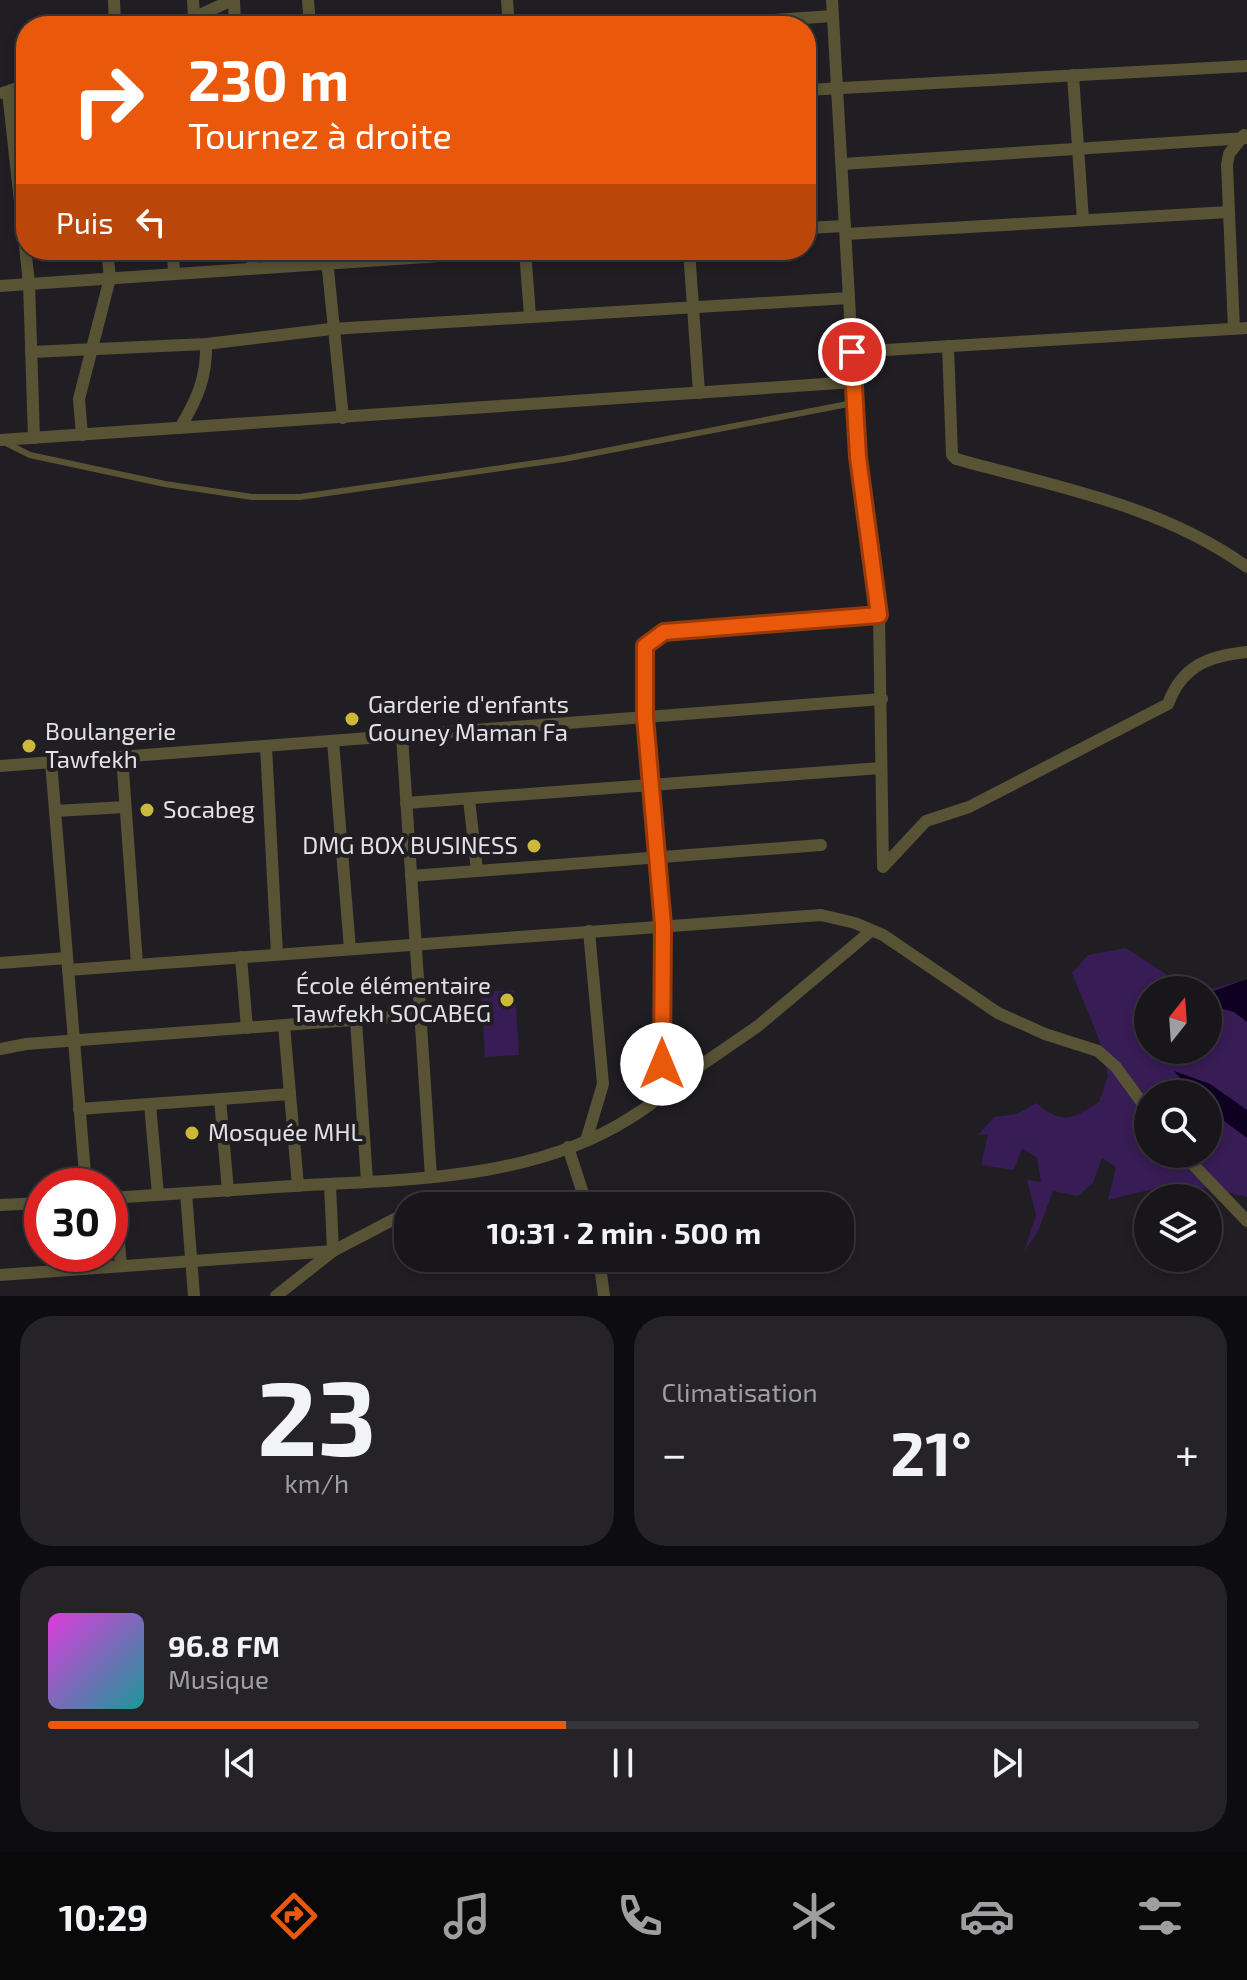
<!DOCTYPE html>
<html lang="fr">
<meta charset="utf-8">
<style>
body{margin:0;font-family:"Exo 2",sans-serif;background:#252327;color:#f1f3f6;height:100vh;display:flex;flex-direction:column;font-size:30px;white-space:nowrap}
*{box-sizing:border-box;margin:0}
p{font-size:26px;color:#9f9fa2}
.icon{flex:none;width:44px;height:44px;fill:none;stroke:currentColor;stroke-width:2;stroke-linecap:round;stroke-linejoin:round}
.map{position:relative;height:1296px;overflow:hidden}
.sheet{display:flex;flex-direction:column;gap:20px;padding:20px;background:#0d0c0e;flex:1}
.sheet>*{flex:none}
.hud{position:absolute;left:16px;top:16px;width:800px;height:244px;border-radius:32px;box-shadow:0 4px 12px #0003,0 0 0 2px #363539;background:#ea580c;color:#fff;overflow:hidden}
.needle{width:52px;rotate:17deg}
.buttons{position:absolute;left:1134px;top:976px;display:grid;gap:16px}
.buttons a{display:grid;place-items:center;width:88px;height:88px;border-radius:50%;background:#18161a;box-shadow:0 4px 12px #0003,0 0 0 2px #363539;font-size:40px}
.speed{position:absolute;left:24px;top:1168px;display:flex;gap:16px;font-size:40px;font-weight:700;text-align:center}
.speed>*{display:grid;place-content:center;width:104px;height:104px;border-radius:50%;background:#18161a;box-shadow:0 4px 12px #0003,0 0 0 2px #363539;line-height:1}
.speed .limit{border:12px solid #d22;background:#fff;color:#111}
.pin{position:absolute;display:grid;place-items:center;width:68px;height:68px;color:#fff;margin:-34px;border:4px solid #fff;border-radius:50%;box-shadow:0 2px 8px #0007}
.me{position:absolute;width:88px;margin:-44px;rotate:0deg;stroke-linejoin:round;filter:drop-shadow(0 0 6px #0008)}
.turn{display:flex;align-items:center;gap:28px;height:168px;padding:0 40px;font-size:36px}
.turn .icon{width:104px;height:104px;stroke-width:2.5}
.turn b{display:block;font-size:56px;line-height:68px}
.then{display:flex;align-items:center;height:76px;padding:0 40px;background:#0003;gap:16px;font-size:30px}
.big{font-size:60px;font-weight:700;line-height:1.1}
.sheet .widget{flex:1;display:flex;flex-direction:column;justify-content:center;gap:12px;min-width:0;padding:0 28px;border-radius:32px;background:#252327}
.sheet .dial{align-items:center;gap:0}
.dial b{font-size:104px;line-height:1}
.song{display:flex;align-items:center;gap:24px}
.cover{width:96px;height:96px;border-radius:12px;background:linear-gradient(135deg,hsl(300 70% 55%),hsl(180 70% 35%))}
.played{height:8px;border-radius:4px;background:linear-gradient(90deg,#ea580c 45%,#363539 45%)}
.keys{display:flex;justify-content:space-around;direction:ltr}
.heat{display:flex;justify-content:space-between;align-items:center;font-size:44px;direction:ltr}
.sheet .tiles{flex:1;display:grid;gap:20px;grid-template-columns:1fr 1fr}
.widget:last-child{grid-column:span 2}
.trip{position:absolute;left:394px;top:1192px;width:460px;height:80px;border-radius:32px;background:#18161a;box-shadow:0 4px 12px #0003,0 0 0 2px #363539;font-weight:700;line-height:80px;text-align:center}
.menu{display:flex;height:128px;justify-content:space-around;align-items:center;background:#0a090a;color:#9f9fa2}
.menu .icon{width:56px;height:56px}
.menu .selected{color:#ea580c}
.menu b{font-size:36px;color:#f1f3f6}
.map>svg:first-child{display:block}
.green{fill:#381c55;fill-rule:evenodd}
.water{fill:#0f0021}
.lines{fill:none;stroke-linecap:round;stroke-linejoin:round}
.service{stroke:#585335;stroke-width:6}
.minor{stroke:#585335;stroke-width:12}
.route-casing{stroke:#983908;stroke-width:20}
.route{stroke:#ea580c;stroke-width:14}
.poi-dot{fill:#ccb939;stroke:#201e23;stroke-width:3}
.labels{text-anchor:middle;stroke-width:8;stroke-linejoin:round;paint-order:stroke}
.poi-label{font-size:24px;fill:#e2e1e4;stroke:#201e23;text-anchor:start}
</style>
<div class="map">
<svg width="1247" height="1296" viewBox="0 0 1247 1296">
<rect width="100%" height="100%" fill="#201e23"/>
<g class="green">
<path d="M1126,948L1172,978L1207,990H1148V1050H1208V990L1247,979V1197C1191,1182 1163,1185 1108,1200L1116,1167L1102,1158L1093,1183L1078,1196L1053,1191L1039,1229L1024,1252L1036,1215L1027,1180L1041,1182L1037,1158L1022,1148L1014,1170L981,1165L988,1134L978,1135L994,1117L1017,1114L1036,1103C1064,1125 1070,1120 1099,1102L1108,1076L1100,1042L1072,973L1088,955ZM1148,1094H1208V1154H1148Z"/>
<polygon points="515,990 519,1055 485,1057 481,992"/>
</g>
<g class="water">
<polygon points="1247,979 1247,1022 1234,1012 1208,1005 1208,993"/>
<polygon points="1174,1071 1210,1084 1247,1110 1247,1138 1208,1109 1208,1094 1195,1094"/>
</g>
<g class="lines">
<polyline class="service" points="4,442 30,455 165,484 252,497 300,497 564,459 853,403"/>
<g class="minor">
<polyline points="114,0 115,26"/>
<polyline points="193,0 194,18"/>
<polyline points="234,0 235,26"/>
<polyline points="308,0 310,26"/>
<polyline points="507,0 509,26"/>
<path d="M832,0L858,457L879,615L883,867L926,821L969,807L1168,704C1182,666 1208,656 1247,652"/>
<polyline points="176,26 232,0"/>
<polyline points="685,26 833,16"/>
<polyline points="1073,75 1083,220"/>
<polyline points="806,90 1247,66"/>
<polyline points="8,92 29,283 34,438"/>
<polyline points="3,93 26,85"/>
<polyline points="842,164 1247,138"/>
<polyline points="806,228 845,226"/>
<polyline points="846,234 1229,212"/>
<polyline points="173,250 174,273"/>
<polyline points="252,250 253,268"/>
<polyline points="326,250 343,418"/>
<polyline points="525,250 530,316"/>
<polyline points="689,250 699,393"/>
<polyline points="0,286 528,250"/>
<polyline points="1234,329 1227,165 1229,154 1244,135"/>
<path d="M948,346L952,455L956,459C1057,487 1161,505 1247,567"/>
<polyline points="31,352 206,344 331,329 849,298"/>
<polyline points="852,352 1247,328"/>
<path d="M180,428C197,399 207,378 206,344"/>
<polyline points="82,435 79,399 110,278 107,250"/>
<polyline points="0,440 854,382"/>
<polyline points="402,736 431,1177"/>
<polyline points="333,741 350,949"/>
<polyline points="266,746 277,954"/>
<polyline points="122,757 137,964"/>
<polyline points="51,762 86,1186"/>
<polyline points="0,766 882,699"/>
<polyline points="469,799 477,871"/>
<polyline points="406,803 881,768"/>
<polyline points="55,811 125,807"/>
<polyline points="411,876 821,845"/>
<polyline points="241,957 247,1028"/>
<polyline points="0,963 67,958"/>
<polyline points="68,970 821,915 855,923 883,935 998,1013 1045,1034 1098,1051 1116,1067 1148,1111"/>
<polyline points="356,1020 367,1181"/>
<polyline points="284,1025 298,1186"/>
<polyline points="0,1049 26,1044 420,1015"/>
<polyline points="662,1092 663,925 645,717 645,646 664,632 879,615"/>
<polyline points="220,1099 228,1191"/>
<polyline points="150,1104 158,1195"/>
<polyline points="79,1109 290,1094"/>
<polyline points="586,1141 603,1084 589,931"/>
<polyline points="568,1147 587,1206"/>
<polyline points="1183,1154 1247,1221"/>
<polyline points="186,1193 194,1296"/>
<path d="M110,1198C171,1194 232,1190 293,1186C405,1179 531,1181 630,1118C642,1110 654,1104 662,1092L758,1026L871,931"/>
<polyline points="115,1198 121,1266"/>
<polyline points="0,1205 42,1203"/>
<polyline points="599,1258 604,1296"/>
<polyline points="0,1275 333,1251 330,1184"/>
<polyline points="276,1296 333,1251 408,1212"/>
</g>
</g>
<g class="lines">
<defs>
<polyline id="route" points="662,1064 663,925 645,717 645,646 664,632 879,615 858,457 852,352"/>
</defs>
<use href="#route" class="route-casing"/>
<use href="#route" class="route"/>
</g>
<g class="poi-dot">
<circle cx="352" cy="719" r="8"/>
<circle cx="29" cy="746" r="8"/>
<circle cx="147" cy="810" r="8"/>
<circle cx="534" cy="846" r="8"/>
<circle cx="507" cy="1000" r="8"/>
<circle cx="192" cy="1133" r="8"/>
</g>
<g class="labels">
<g class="poi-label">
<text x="368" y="713">Garderie d'enfants<tspan x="368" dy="28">Gouney Maman Fa</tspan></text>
<text x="45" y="740">Boulangerie<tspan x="45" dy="28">Tawfekh</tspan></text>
<text x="163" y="818">Socabeg</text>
<text x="518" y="854" text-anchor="end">DMG BOX BUSINESS</text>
<text x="491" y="994" text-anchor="end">École élémentaire<tspan x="491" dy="28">Tawfekh SOCABEG</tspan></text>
<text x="208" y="1141">Mosquée MHL</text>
</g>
</g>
</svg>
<div class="buttons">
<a><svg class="needle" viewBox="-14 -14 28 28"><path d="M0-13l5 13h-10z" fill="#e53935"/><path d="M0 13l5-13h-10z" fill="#9f9fa2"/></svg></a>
<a><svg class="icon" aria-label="search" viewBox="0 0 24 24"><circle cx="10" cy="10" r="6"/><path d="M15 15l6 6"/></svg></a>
<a><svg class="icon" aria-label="layers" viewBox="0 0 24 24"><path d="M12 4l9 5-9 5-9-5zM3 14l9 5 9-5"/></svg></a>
</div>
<div class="speed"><div class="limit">30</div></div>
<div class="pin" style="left:852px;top:352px;background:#d93025"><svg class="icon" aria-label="arrive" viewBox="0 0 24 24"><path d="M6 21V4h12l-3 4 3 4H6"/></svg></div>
<svg class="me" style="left:662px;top:1064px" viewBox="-20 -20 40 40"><circle r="19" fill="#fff"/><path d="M0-13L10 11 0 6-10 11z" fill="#ea580c"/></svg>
<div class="trip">10:31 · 2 min · 500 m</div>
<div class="hud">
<div class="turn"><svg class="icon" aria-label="right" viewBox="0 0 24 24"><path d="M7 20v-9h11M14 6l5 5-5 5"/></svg><div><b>230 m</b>Tournez à droite</div></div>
<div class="then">Puis<svg class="icon" aria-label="left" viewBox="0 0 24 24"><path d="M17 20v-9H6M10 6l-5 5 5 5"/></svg></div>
</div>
</div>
<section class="sheet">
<div class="tiles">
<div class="widget dial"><b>23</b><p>km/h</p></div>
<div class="widget"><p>Climatisation</p>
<div class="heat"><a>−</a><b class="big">21°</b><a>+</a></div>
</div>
<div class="widget">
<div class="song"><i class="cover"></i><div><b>96.8 FM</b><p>Musique</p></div></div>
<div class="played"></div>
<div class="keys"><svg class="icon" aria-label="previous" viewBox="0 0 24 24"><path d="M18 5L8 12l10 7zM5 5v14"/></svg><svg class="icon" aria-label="pause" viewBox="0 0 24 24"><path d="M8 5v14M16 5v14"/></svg><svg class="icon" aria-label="next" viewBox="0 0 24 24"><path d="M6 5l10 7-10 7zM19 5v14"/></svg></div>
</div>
</div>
</section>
<nav class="menu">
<b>10:29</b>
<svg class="icon selected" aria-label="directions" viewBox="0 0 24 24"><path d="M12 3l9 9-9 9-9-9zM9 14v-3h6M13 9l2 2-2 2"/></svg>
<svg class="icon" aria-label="music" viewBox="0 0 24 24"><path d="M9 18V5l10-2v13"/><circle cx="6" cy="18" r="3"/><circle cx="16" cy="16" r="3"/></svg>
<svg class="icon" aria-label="phone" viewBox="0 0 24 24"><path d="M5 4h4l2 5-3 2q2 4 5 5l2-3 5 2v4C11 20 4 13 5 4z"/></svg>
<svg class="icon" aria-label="climate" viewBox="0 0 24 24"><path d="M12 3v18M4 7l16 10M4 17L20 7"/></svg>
<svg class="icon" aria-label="car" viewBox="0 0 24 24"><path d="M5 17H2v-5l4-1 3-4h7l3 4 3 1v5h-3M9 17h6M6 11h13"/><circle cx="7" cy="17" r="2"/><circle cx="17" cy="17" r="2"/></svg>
<svg class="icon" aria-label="filters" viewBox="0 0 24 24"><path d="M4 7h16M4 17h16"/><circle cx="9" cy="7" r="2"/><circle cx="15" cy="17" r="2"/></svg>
</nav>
